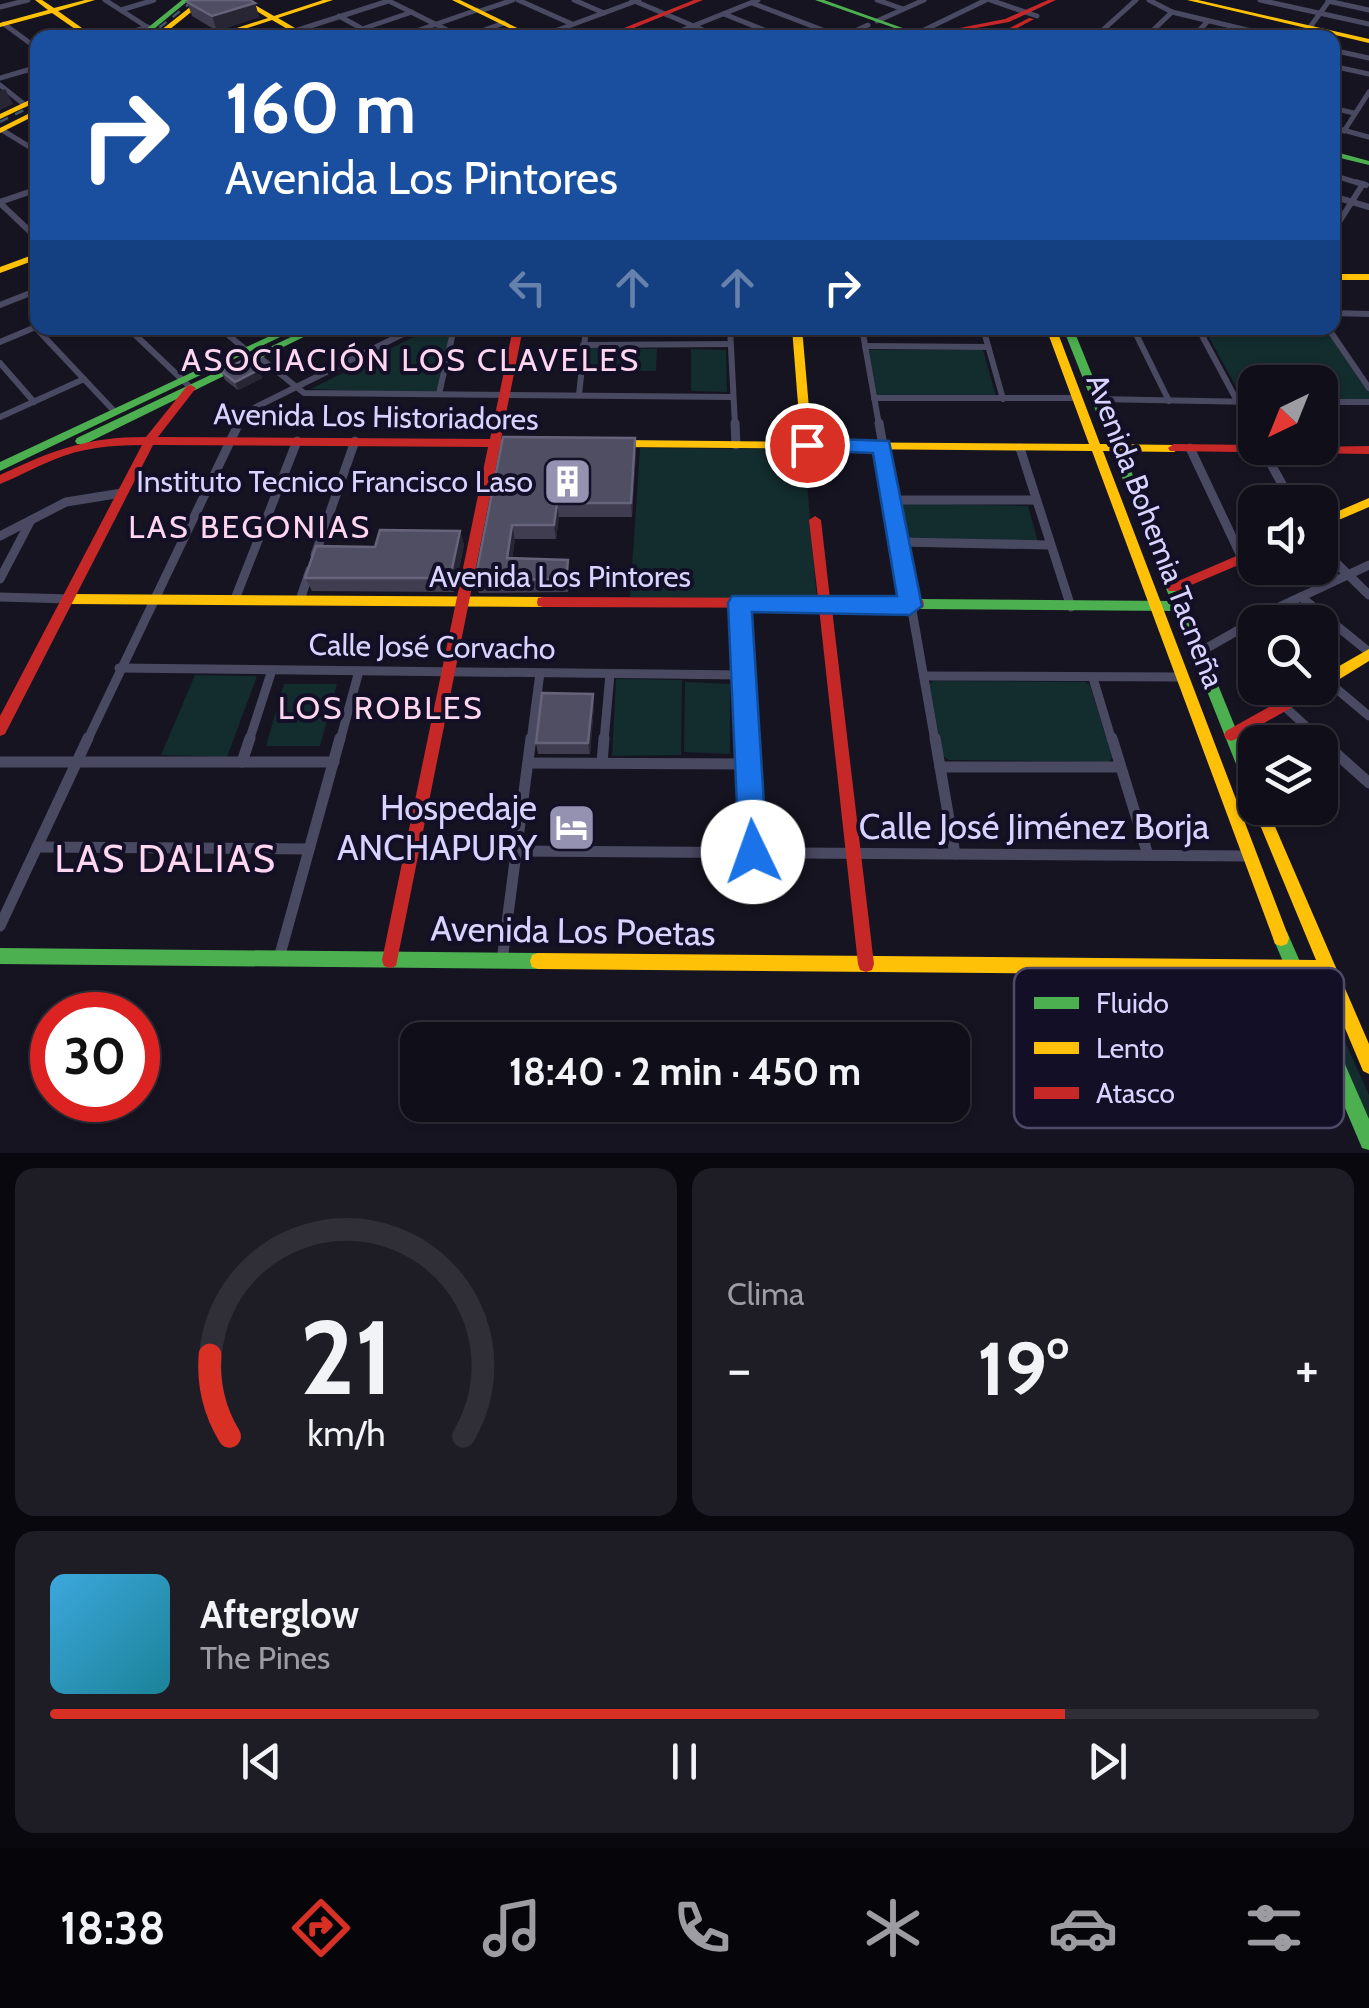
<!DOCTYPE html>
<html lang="es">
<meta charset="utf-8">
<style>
body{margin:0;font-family:Cabin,sans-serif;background:#1e1d26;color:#f1f3f6;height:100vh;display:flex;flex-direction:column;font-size:38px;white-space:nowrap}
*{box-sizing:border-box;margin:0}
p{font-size:32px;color:#9c9ca2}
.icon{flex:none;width:55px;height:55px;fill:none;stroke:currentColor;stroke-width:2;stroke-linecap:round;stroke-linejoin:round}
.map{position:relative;height:1153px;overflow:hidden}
.details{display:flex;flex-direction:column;gap:15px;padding:15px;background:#09080e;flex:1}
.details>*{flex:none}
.hud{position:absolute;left:30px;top:30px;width:1310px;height:305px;border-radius:20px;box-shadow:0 2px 8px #0004,0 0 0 2px #302f38;background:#1a4fa0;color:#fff;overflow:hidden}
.needle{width:65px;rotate:223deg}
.buttons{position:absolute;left:1238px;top:365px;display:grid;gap:20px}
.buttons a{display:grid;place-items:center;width:100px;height:100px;border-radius:20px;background:#100f19;box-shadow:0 2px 8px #0004,0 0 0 2px #302f38;font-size:50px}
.speed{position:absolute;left:30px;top:992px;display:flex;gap:20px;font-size:50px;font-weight:700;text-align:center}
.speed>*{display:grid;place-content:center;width:130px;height:130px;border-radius:50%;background:#100f19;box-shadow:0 2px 8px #0004,0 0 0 2px #302f38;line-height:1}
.speed .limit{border:15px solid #d22;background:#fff;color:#111}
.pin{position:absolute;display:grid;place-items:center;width:85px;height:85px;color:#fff;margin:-42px;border:5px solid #fff;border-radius:50%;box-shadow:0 2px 10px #0007}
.me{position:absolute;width:110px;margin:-55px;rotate:357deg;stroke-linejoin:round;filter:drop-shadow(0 0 8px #0008)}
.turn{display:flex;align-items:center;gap:35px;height:210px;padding:0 30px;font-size:45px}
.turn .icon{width:130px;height:130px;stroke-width:2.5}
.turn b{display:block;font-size:70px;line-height:85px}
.lanes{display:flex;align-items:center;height:95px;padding:0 30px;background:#0003;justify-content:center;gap:50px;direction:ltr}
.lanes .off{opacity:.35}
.big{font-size:75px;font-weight:700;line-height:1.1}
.details .tile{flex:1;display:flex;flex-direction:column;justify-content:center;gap:15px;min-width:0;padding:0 35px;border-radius:20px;background:#1e1d26}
.details .dial{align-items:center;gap:0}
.dial svg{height:260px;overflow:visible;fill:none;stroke:#302f38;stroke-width:7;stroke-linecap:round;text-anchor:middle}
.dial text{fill:#f1f3f6;stroke:none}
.song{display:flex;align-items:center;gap:30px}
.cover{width:120px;height:120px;border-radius:15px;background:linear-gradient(135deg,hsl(200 70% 55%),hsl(190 70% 35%))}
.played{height:10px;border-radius:5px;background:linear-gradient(90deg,#d93025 80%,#302f38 80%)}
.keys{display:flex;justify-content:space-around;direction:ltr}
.heat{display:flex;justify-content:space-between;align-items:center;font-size:55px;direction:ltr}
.details .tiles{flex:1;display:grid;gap:15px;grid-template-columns:1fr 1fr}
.tile:last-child{grid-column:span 2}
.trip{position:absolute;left:400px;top:1022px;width:570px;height:100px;border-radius:20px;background:#100f19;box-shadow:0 2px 8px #0004,0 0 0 2px #302f38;font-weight:700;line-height:100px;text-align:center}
.tab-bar{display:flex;height:160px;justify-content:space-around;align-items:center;background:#06060a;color:#9c9ca2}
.tab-bar .icon{width:70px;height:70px}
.tab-bar .on{color:#d93025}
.tab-bar b{font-size:45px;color:#f1f3f6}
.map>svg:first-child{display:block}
.green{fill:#132c2d}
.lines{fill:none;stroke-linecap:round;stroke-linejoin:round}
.street-far3{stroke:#4a4962;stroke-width:5}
.street-far2{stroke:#4a4962;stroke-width:6}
.street-far1{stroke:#4a4962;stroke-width:9}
.street{stroke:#4a4962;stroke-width:11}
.fast{fill:#4caf50;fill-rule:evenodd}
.slow{fill:#ffc107;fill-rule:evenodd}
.jam{fill:#c62828;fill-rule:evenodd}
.rail{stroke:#43596b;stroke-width:2.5;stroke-dasharray:9 8;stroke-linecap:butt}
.wall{fill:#403d50}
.shaded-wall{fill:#282635}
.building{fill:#504e63;stroke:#66637b;stroke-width:2.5}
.route{fill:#1a73e8;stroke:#114b97;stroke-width:2.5}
.labels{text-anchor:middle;stroke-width:8;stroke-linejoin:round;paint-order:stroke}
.street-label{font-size:30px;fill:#d9d4ff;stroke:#130f26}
.poi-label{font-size:30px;fill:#d9d4ff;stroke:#130f26;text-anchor:end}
.neighbourhood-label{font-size:32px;letter-spacing:2.5px;fill:#ffd6f0;stroke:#130f26}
.near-poi-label{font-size:35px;fill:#d9d4ff;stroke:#130f26;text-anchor:end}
.near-street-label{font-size:35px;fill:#d9d4ff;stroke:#130f26}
.near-neighbourhood-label{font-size:38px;letter-spacing:2.5px;fill:#ffd6f0;stroke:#130f26}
.key{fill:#130f26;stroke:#4e4a67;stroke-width:2.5}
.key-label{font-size:28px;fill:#d9d4ff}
</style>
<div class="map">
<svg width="1369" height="1153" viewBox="0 0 1369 1153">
<rect width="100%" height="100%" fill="#161421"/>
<g class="green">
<polygon points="431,328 453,328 439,390 433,393 311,389"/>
<polygon points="1204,328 1327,328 1369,391 1369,400 1320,400 1320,382 1255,382 1255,400 1241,396"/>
<polygon points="592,348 657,349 656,371 587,370 588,350"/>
<polygon points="691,349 726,350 727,392 691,391"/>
<polygon points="869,350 983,350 996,397 877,395"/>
<polygon points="640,448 804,449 817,600 630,597"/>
<polygon points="899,503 1028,506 1038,542 904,539"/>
<polygon points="195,675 257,676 227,757 161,755"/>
<polygon points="616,679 682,680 681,755 612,756"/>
<polygon points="933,681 1085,682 1090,685 1112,757 1109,762 949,760 943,756 929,684"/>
<polygon points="685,682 730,684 730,754 684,752"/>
<polygon points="284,684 337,684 320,746 266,746"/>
<polygon points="1316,988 1323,993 1369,1095 1369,1132 1309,989"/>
</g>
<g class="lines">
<g class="street-far3">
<polyline points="105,0 147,27"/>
<polyline points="387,0 463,38"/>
<polyline points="518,0 572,24"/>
<polyline points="574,0 604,13"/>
<polyline points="632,0 722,38"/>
<polyline points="877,0 903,9"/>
<polyline points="990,0 1037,16"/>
<polyline points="1149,0 1172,12 1281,38"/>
<polyline points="1260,0 1369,24"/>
<polyline points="1328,1 1369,10"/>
<polyline points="752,3 841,37"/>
<polyline points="0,7 28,0"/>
<polyline points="121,10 154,0"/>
<polyline points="480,11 513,0"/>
<polyline points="724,14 784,38"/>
<polyline points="339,16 379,38"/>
<polyline points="877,21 924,0"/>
<polyline points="4,24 38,49"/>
<polyline points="362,29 412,12"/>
<polyline points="1103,31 1131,38"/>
<polyline points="1196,33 1214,38"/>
<polyline points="914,35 986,0"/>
<polyline points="112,38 148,27"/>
<polyline points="273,38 388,1"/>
<polyline points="396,38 477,10"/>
<polyline points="462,38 504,23"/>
<polyline points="536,38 639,0"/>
<polyline points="663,38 758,0"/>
<polyline points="840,38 868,25"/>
<polyline points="1094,38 1136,0"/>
<polyline points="1145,38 1172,12"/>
<polyline points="1192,38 1208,21"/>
<polyline points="1302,38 1329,1"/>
<polyline points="1332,50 1369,58"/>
<polyline points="1332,66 1369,74"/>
<polyline points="0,78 38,67"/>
<polyline points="0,85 25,105"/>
<polyline points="1332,108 1354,113"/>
<polyline points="1332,127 1369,137"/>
<polyline points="2,130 38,152"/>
<polyline points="1344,131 1369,92"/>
<polyline points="1332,175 1365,185"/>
</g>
<g class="street-far2">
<polyline points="1356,182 1366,185"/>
<polyline points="1332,196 1369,207"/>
<polyline points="0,202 38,189"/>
<polyline points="0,203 38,239"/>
<polyline points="1332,233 1363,184"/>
<polyline points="0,305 38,290"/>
<polyline points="1332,313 1369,314"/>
<polyline points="35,327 115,412"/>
<polyline points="128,328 191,388"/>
<polyline points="220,328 246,350"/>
<polyline points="730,328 735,425"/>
<polyline points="862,328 879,425"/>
<polyline points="983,328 1003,399"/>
<polyline points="1133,328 1169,401"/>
<polyline points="1198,328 1250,425"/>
<polyline points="1328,328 1369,388"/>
<polyline points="0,342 38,326"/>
<polyline points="583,345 730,344"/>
<polyline points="865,346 988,347"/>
<polyline points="258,356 304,393 733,397"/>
<polyline points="0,363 34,402"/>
<polyline points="439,394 454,328"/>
<polyline points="579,395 586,328"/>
<polyline points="874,398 1078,398"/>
<polyline points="1097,399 1255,402"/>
<polyline points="1320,402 1369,402"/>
<polyline points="0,417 84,379"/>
<polyline points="236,425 256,407 415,328"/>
</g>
<g class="street-far1">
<polyline points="735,423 736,445"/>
<polyline points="879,423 935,741"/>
<polyline points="1249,423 1255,434"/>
<polyline points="1020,448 1071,607"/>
<polyline points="1190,448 1242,558"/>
<polyline points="1262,448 1292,502"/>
<polyline points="892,500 1035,500"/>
<polyline points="0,536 66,502 122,493"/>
<polyline points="900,542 1049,545"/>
<polyline points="1320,547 1369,595"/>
<polyline points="315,555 355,441"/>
<polyline points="0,579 31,520"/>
<polyline points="0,597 70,599"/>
<polyline points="1301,597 1369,652"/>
<polyline points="235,599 297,441"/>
<polyline points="300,600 310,570"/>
<polyline points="740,603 747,741"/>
<polyline points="1198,653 1279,607 1369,565"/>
<polyline points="119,668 744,675"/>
<polyline points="924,676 1183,677"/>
<polyline points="1093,678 1112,741"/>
<polyline points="1326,680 1369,716"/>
<polyline points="1284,706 1322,741"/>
<polyline points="87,741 239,423"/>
<polyline points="249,741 272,670"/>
<polyline points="340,741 359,671"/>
<polyline points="531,741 540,673"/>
<polyline points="604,741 610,674"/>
</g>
<g class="street">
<polyline points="747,738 753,851"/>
<polyline points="935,738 955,854"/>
<polyline points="1112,738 1148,855"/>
<polyline points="1319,738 1369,783"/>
<polyline points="0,762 334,762"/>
<polyline points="242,762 250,738"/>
<polyline points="528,763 748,764"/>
<polyline points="602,763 604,738"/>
<polyline points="940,767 1119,767"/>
<polyline points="37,847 309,849"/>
<polyline points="516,851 1251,856"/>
<polyline points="0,926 88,738"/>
<polyline points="279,958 340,738"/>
<polyline points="502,961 531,738"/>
</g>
<g class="fast">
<polygon points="182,0 189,0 143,38 135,38"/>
<polygon points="815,0 824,0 925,36 920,37"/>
<polygon points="1332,151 1369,161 1369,165 1332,156"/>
<polygon points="287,328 299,328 0,471 0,462"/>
<polygon points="310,328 322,328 85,444 77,444 75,441 77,438"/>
<polygon points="1063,328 1073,328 1255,776 1255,801 1250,799 1248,794 1175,611 918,609 913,608 912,604 913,600 918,599 1171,601"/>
<polygon points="1281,930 1287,932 1369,1119 1369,1150 1362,1148 1273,938 1275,932"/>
<polygon points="0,948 538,953 544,955 546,961 544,967 538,969 0,964"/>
</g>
<g class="slow">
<polygon points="35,0 42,0 54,8 85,0 95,0 58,11 96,38 88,38 52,13 0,27 0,23 48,10"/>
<polygon points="199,0 206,0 159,38 151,38"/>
<polygon points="238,0 246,0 274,16 323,0 333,0 278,18 312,38 303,38 272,20 217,38 206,38 268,18"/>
<polygon points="452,0 460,0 538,38 529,38"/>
<polygon points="1187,0 1198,0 1369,39 1369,43"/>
<polygon points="38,96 38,101 0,119 0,114"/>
<polygon points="38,109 38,114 0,133 0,128"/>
<polygon points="38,253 38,259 0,273 0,267"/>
<rect x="1332" y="274" width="37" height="6"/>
<polygon points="792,328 802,328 812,442 1089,444 1046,328 1056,328 1100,444 1178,445 1180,448 1174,452 1103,451 1289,938 1287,944 1281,946 1275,944 1273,938 1092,451 617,447 615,444 621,440 801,442"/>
<polygon points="1369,498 1369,507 1320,528 1320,519"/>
<polygon points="70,594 543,597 548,598 549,602 548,606 543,607 70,604 65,603 64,599 65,595"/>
<polygon points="1369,649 1369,661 1325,688 1320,690 1315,688 1320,688 1320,677"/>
<polygon points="1255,803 1255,808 1267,808 1369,1044 1369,1074 1363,1071 1323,976 538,969 532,967 530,961 532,955 538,953 1316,960 1253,808"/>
</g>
<g class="jam">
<polygon points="694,0 703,0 609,38 599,38"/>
<polygon points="1048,0 1056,0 1009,22 927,37 924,35 1005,19"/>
<polygon points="1029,18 1034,19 999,38 990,38"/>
<path d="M513,328H523L501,439H516L522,443L516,447H500L396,966L390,968L384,966L382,960L488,447L153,445L5,734L0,736V716L142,445C111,445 81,448 53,460C35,467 18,477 0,484V475C54,450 85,437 146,437L187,386L191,385L196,388L158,437L490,439Z"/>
<polygon points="1174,444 1255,445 1255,448 1369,446 1369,454 1170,451 1168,448"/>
<polygon points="815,516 821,520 830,599 918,599 923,600 924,604 923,608 918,609 832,609 874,964 872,970 866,972 860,970 858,964 819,608 543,607 538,606 537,602 538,598 543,597 818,598 809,520"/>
<polygon points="1255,548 1255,558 1177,591 1169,591 1167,588 1169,585"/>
<polygon points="1320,686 1321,688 1319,692 1236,739 1231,741 1226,739 1224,735 1226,731 1303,688"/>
</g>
<g class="rail">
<polyline points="146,38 194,0"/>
<polyline points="0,122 38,103"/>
</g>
</g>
<g class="wall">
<polygon points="187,2 255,3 259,17 217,31 192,16"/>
<polygon points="258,370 262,378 238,390 225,380 221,371"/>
<polygon points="503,437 636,452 632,517 559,517 556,539 515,539 512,559 570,573 568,592 479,593 475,580"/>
<polygon points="460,531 464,545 454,592 312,591 305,578 375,547"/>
<polygon points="593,694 594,705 590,754 538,754 536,743"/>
</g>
<g class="shaded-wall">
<polygon points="255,3 259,17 217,31 212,16"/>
<polygon points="5,89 13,104 0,110 0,91"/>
<polygon points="258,370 262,378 238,390 235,382"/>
<polygon points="635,438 636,452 632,517 631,503"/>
<polygon points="557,503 559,517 556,539 554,525"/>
<polygon points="512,525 515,539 510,572 507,558"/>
<polygon points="460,531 464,545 454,592 450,578"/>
<polygon points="568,560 570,573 568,592 566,579"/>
<polygon points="593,694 594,705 590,754 588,743"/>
</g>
<g class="building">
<polygon points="190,0 250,0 255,3 212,16 187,2"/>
<polygon points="246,359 258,370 235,382 221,371"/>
<polygon points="503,437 635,438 631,503 557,503 554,525 512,525 507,558 568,560 566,579 475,580"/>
<polygon points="380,530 460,531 450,578 305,578 316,546 375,547"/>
<polygon points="542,693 593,694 588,743 536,743"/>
</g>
<polygon class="route" points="807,438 889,441 922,606 910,615 752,612 767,852 763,861 753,865 743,861 739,852 728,603 732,596 897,596 873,453 800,450 800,440"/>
<defs>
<symbol id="building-square" viewBox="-11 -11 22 22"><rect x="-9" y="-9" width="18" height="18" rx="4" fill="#9591b1" stroke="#130f26"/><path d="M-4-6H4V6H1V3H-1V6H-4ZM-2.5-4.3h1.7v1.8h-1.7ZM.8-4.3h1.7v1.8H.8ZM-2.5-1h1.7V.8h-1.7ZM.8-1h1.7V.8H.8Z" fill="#fff"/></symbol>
<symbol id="hotel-square" viewBox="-11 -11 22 22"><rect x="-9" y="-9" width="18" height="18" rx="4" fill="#9591b1" stroke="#130f26"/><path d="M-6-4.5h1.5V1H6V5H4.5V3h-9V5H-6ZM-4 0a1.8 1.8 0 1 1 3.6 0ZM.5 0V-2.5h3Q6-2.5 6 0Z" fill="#fff"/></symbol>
</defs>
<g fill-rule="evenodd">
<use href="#building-square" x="540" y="454" width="55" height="55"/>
<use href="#hotel-square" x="544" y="800" width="55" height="55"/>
</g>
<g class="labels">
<g class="street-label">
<text transform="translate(376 417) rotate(1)" y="10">Avenida Los Historiadores</text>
<text transform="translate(1155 531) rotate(69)" y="10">Avenida Bohemia Tacneña</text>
<text x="560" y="587">Avenida Los Pintores</text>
<text transform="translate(432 647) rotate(1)" y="10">Calle José Corvacho</text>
</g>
<g class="poi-label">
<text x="533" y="492">Instituto Tecnico Francisco Laso</text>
</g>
<g class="neighbourhood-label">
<text x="411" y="371">ASOCIACIÓN LOS CLAVELES</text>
<text x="250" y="538">LAS BEGONIAS</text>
<text x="381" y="719">LOS ROBLES</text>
</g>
<g class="near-poi-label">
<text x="537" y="820">Hospedaje<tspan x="537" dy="40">ANCHAPURY</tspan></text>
</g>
<g class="near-street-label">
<text x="1034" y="839">Calle José Jiménez Borja</text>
<text transform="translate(573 931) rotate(1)" y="12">Avenida Los Poetas</text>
</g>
<g class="near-neighbourhood-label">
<text x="166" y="872">LAS DALIAS</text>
</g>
</g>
<rect x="1014" y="968" width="330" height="160" rx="15" class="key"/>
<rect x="1034" y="997" width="45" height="12" fill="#4caf50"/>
<rect x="1034" y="1042" width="45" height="12" fill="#ffc107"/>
<rect x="1034" y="1087" width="45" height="12" fill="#c62828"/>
<g class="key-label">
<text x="1096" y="1013">Fluido</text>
<text x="1096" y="1058">Lento</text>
<text x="1096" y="1103">Atasco</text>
</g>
</svg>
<div class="buttons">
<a><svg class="needle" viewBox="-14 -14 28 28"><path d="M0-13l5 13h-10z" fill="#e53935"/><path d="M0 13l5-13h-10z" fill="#9c9ca2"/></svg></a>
<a><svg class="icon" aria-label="sound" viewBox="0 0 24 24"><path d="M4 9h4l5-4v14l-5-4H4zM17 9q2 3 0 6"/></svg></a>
<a><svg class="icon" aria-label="search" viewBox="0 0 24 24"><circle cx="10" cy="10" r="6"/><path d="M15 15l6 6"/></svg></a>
<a><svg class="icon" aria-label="layers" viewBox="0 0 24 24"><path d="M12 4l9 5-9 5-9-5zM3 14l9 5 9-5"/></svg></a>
</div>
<div class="speed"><div class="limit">30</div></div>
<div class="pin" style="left:807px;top:445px;background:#d93025"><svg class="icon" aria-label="arrive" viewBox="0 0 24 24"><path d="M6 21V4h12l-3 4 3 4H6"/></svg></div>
<svg class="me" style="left:753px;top:852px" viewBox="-20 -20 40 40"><circle r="19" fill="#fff"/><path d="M0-13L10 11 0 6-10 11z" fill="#1a73e8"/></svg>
<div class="trip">18:40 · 2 min · 450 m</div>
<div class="hud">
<div class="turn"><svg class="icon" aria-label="right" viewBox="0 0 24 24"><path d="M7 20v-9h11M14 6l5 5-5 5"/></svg><div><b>160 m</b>Avenida Los Pintores</div></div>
<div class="lanes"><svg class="icon off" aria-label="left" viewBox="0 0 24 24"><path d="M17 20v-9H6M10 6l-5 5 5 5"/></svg><svg class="icon off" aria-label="ahead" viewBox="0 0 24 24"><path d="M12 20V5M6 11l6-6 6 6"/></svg><svg class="icon off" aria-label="ahead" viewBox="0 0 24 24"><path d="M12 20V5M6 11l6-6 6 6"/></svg><svg class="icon" aria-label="right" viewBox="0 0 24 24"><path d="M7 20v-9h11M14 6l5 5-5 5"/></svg></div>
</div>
</div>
<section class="details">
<div class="tiles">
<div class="tile dial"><svg viewBox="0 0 100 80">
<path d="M14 69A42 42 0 1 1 86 69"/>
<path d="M14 69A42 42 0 0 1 8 44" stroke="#d93025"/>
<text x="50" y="56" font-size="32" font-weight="700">21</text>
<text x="50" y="72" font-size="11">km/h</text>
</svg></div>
<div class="tile"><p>Clima</p>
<div class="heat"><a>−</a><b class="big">19°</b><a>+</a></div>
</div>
<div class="tile">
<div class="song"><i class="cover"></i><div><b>Afterglow</b><p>The Pines</p></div></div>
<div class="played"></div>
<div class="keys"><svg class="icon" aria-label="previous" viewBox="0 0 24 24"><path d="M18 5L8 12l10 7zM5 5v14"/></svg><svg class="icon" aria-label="pause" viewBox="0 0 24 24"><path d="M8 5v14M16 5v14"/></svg><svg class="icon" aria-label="next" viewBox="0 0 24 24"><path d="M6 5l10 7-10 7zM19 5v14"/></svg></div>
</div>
</div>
</section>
<nav class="tab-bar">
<b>18:38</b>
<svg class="icon on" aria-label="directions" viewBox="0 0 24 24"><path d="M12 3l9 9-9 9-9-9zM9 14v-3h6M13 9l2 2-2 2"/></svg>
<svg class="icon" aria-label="music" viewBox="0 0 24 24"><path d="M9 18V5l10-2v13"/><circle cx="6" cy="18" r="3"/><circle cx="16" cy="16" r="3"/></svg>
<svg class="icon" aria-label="phone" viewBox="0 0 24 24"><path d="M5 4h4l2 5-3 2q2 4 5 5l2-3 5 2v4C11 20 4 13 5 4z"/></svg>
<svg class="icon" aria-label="climate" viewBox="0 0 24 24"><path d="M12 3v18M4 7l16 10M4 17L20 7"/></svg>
<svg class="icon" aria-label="car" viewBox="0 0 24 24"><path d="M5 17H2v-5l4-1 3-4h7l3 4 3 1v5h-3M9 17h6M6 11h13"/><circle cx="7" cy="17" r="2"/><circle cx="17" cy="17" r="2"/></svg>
<svg class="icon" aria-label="filters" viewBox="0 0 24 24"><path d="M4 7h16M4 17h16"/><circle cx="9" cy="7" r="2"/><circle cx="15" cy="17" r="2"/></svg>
</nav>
